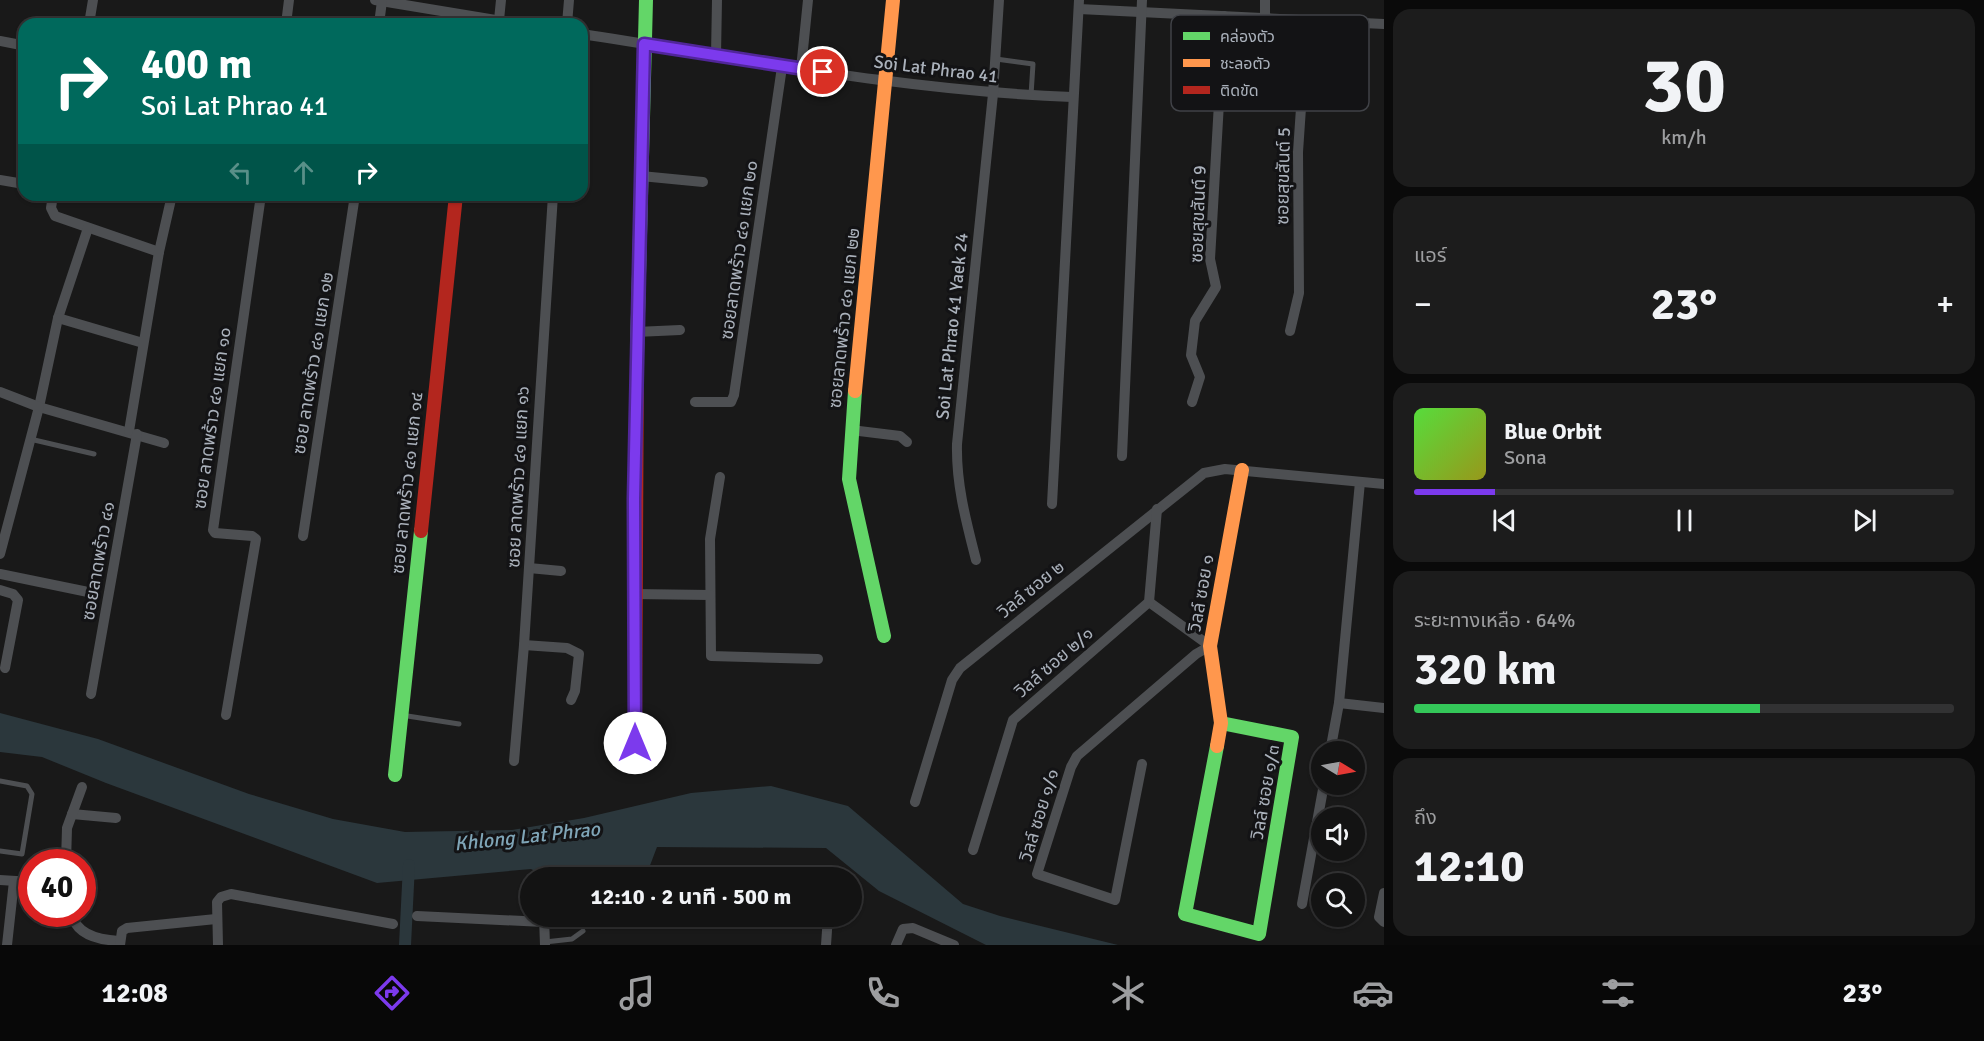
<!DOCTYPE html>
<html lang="th">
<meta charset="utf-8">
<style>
body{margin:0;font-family:Signika,"Noto Sans Thai",sans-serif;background:#1c1c1c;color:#f1f3f6;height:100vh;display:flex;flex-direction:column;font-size:22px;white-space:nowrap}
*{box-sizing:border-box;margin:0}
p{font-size:20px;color:#9d9ea0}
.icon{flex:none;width:33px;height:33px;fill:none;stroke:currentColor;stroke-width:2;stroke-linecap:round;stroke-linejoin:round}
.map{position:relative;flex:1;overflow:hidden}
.details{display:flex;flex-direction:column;gap:9px;padding:9px;background:#0a0a0a;width:600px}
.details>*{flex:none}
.banner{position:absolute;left:18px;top:18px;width:570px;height:183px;border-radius:18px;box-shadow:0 2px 4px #0004,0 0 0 2px #323233;background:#00695c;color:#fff;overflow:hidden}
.needle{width:39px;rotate:100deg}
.controls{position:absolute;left:1311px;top:741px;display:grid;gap:12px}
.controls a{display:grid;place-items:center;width:54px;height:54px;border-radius:50%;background:#131313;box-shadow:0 2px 4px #0004,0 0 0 2px #323233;font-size:30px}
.speed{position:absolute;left:18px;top:849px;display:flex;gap:12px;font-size:30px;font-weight:700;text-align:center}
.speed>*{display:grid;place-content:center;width:78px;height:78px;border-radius:50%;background:#131313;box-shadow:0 2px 4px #0004,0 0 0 2px #323233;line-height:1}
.speed .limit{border:9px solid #d22;background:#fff;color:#111}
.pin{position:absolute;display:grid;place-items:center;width:51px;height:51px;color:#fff;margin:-26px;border:3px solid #fff;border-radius:50%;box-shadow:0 2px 6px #0007}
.me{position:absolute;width:66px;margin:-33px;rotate:0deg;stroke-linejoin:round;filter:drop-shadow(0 0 4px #0008)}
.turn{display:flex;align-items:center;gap:21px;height:126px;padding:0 24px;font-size:27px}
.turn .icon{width:78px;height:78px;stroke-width:2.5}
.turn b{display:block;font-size:42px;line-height:51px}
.lanes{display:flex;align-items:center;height:57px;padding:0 24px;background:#0003;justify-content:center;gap:30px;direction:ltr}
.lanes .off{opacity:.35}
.big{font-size:45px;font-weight:700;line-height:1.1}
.details .tile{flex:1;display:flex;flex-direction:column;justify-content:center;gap:9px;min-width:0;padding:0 21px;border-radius:18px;background:#1c1c1c}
.details .dial{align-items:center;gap:0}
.dial b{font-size:78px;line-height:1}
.song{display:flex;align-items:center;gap:18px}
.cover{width:72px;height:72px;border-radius:9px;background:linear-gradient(135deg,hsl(110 70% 55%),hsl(60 70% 35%))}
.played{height:6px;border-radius:3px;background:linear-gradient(90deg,#7c3aed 15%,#323233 15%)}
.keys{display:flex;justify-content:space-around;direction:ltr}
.heat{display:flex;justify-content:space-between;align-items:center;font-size:33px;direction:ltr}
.charge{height:9px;border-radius:4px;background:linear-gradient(90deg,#34c759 64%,#323233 0)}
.trip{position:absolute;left:520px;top:867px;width:342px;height:60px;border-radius:30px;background:#131313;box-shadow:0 2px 4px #0004,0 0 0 2px #323233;font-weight:700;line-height:60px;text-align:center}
.tab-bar{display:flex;height:96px;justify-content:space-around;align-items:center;background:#080808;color:#9d9ea0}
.tab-bar .icon{width:42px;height:42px}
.tab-bar .current{color:#7c3aed}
.tab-bar b{font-size:27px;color:#f1f3f6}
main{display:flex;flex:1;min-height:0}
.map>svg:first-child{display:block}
.water{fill:#2b373c}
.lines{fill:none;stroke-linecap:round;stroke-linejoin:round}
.canal{stroke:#2b373c;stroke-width:12}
.lane{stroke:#4d4f52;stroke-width:5}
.street{stroke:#4d4f52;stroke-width:10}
.fast{stroke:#63d668;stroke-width:14}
.slow{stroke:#ff974d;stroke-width:14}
.jam{stroke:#b3261e;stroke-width:14}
.route-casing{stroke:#51269a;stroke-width:15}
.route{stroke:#7c3aed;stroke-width:10}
.labels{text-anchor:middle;stroke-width:6;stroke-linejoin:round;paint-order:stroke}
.street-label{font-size:18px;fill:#aab1bb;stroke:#131315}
.water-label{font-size:20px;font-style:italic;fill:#7fa5b7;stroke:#131315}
.key{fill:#131315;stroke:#404247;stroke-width:1.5}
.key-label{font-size:16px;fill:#aab1bb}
</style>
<main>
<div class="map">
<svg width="1384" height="945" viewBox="0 0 1384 945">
<rect width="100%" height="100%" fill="#191919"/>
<polygon class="water" points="0,713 98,739 249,794 333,819 405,832 512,830 584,818 691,793 771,786 848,806 963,904 1000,916 1118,945 986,945 879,891 826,848 657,847 649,868 564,878 547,877 531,869 377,883 106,783 42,757 0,752"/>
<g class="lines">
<polyline class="canal" points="405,945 409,865"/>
<g class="lane">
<polyline points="996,59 1033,64 1031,95"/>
<polyline points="30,439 94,454"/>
<polyline points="401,715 459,724"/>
<polyline points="0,781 27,786 32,794 22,854 0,851"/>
<polyline points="545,942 572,939 583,931"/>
</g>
<g class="street">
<polyline points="375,0 520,24"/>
<polyline points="1079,9 1384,24"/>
<polyline points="1265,17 1265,0"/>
<polyline points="499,20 501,0"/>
<polyline points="89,24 93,0"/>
<polyline points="286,24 289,0"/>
<polyline points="379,24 382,1"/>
<polyline points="567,24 569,0"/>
<path d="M582,34C745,59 908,91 1072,97"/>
<polyline points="0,41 21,45"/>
<polyline points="716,55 717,0"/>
<polyline points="801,69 808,0"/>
<polyline points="641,176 703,182"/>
<polyline points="0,180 24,184"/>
<polyline points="53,195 51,208 55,216 159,252"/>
<polyline points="88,228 58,318 39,407 164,443"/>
<polyline points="58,318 143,343"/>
<polyline points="1290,331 1299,293 1298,152 1307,20"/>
<polyline points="636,332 680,330"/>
<polyline points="0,392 39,407 0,554"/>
<polyline points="695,402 731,402 734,395 782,67"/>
<polyline points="1192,402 1200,377 1191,355 1195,321 1216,287 1210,259 1224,16"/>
<polyline points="851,430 900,436 907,442"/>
<polyline points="129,431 159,252 172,195"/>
<polyline points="1122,456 1142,0"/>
<polyline points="720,477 710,539 711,656 818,659"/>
<polyline points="1052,504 1079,0"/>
<polyline points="303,536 355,195"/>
<path d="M976,560C966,521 956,484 957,444L993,94L999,0"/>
<polyline points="529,568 561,571"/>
<polyline points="0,574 88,592"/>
<polyline points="0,590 13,594 18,600 5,668"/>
<polyline points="633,594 710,595"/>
<polyline points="524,645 567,648 579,654 575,691 571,700"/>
<polyline points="91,694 137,434"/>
<polyline points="1339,703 1384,708"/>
<polyline points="226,715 256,539 252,536 215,533 213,530 261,195"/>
<polyline points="1330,752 1339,703 1360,482"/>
<polyline points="514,761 524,645 553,195"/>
<polyline points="1142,764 1115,900 1037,874 1071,767 1077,756 1196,654 1210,646 1149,602"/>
<polyline points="915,802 952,680 960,668 1204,473 1225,469 1384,484"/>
<polyline points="72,814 116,818"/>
<polyline points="973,850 1013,720 1149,602 1157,509"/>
<polyline points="66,862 67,828 82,787"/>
<polyline points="0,880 32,882"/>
<polyline points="1384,893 1379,917 1384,922"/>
<polyline points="1302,904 1324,784"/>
<path d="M72,914C76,936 101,940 119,941"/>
<polyline points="417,916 544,922"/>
<polyline points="544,917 545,945"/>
<polyline points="7,945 14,881"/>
<polyline points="120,945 122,931 127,928 216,919"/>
<polyline points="218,945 217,902 221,897 231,894 393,924"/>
<polyline points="826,945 828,916"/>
<polyline points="896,945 903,929 913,928 954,945"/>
</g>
<g class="fast">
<polyline points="637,353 646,0"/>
<polyline points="855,391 849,479 884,636"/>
<polyline points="1217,746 1185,914 1259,934 1292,737 1221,723"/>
<polyline points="395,775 421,531"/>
</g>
<g class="slow">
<polyline points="855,391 893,0"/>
<polyline points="1217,746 1221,723 1210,646 1242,470"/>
</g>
<g class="jam">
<polyline points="421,531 456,195"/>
<polyline points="635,743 637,353"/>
</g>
</g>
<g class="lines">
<defs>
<polyline id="route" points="635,743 634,499 644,44 823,72"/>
</defs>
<use href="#route" class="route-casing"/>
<use href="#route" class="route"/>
</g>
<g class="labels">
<g class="street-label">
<text transform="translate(936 69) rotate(7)" y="6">Soi Lat Phrao 41</text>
<text transform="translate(1283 176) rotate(-89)" y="6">ซอยสุขสันต์ 5</text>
<text transform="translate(1198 214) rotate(-88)" y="6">ซอยสุขสันต์ 9</text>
<text transform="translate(739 250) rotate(-82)" y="6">ซอยลาดพร้าว ๔๑ แยก ๒๐</text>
<text transform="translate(844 318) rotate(-84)" y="6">ซอยลาดพร้าว ๔๑ แยก ๒๒</text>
<text transform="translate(952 326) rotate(-84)" y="6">Soi Lat Phrao 41 Yaek 24</text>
<text transform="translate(313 363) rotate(-81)" y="6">ซอย ลาดพร้าว ๔๑ แยก ๑๒</text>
<text transform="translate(212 418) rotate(-82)" y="6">ซอย ลาดพร้าว ๔๑ แยก ๑๐</text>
<text transform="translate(518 477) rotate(-87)" y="6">ซอย ลาดพร้าว ๔๑ แยก ๑๖</text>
<text transform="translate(407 483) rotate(-84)" y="6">ซอย ลาดพร้าว ๔๑ แยก ๑๔</text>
<text transform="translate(98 561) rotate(-80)" y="6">ซอยลาดพร้าว ๔๑</text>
<text transform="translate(1031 589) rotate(-39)" y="6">วิลล์ ซอย ๒</text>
<text transform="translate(1201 593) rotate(-80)" y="6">วิลล์ ซอย ๑</text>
<text transform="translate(1054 662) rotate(-41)" y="6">วิลล์ ซอย ๒/๑</text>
<text transform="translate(1265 792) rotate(-80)" y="6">วิลล์ ซอย ๑/๓</text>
<text transform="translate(1039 815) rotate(-73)" y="6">วิลล์ ซอย ๑/๑</text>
</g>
<g class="water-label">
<text transform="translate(527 836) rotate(-6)" y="7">Khlong Lat Phrao</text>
</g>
</g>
<rect x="1171" y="15" width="198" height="96" rx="9" class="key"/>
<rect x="1183" y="32" width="27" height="8" fill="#63d668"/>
<rect x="1183" y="59" width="27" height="8" fill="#ff974d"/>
<rect x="1183" y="86" width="27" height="8" fill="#b3261e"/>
<g class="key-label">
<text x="1220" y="42">คล่องตัว</text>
<text x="1220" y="69">ชะลอตัว</text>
<text x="1220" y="96">ติดขัด</text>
</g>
</svg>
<div class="controls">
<a><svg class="needle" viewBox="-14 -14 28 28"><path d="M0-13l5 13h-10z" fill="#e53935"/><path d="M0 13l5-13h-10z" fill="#9d9ea0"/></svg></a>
<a><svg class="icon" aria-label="sound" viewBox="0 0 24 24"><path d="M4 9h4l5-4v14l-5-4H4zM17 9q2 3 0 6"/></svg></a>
<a><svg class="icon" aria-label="search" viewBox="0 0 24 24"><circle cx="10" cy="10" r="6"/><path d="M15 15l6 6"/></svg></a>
</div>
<div class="speed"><div class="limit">40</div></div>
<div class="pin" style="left:823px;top:72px;background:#d93025"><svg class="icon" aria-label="arrive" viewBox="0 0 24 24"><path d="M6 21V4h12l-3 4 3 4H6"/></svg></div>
<svg class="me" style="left:635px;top:743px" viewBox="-20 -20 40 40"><circle r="19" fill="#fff"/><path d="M0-13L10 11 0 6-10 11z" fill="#7c3aed"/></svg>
<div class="trip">12:10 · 2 นาที · 500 m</div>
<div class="banner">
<div class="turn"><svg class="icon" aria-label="right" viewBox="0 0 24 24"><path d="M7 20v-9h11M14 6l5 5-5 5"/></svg><div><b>400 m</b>Soi Lat Phrao 41</div></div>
<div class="lanes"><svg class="icon off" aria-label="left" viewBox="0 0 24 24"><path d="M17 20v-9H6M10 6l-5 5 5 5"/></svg><svg class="icon off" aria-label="ahead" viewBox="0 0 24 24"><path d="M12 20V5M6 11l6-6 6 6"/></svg><svg class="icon" aria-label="right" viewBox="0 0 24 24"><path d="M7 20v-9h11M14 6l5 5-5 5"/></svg></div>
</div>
</div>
<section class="details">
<div class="tile dial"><b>30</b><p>km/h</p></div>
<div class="tile"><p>แอร์</p>
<div class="heat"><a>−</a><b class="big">23°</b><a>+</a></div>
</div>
<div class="tile">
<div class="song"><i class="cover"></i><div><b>Blue Orbit</b><p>Sona</p></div></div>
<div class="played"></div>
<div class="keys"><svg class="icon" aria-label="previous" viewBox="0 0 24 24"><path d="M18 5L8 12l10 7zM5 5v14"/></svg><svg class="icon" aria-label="pause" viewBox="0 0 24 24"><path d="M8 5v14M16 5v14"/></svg><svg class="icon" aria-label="next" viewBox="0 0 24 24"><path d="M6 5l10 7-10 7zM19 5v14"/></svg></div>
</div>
<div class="tile"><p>ระยะทางเหลือ · 64%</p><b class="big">320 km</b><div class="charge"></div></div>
<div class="tile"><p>ถึง</p><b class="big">12:10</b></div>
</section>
</main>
<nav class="tab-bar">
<b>12:08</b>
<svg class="icon current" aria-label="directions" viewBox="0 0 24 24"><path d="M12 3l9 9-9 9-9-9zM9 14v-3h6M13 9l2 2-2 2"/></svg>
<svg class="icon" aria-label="music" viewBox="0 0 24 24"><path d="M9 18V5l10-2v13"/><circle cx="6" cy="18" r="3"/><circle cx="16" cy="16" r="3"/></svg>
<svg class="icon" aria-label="phone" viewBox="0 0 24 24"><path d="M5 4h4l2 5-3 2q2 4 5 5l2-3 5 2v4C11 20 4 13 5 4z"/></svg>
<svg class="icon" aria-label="climate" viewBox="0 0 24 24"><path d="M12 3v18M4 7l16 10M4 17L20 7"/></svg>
<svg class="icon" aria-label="car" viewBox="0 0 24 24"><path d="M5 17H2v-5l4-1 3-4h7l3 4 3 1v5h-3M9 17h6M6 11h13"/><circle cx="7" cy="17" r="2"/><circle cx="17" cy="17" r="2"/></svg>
<svg class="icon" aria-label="filters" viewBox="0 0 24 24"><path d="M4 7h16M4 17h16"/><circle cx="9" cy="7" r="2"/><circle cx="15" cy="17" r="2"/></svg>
<b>23°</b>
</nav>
